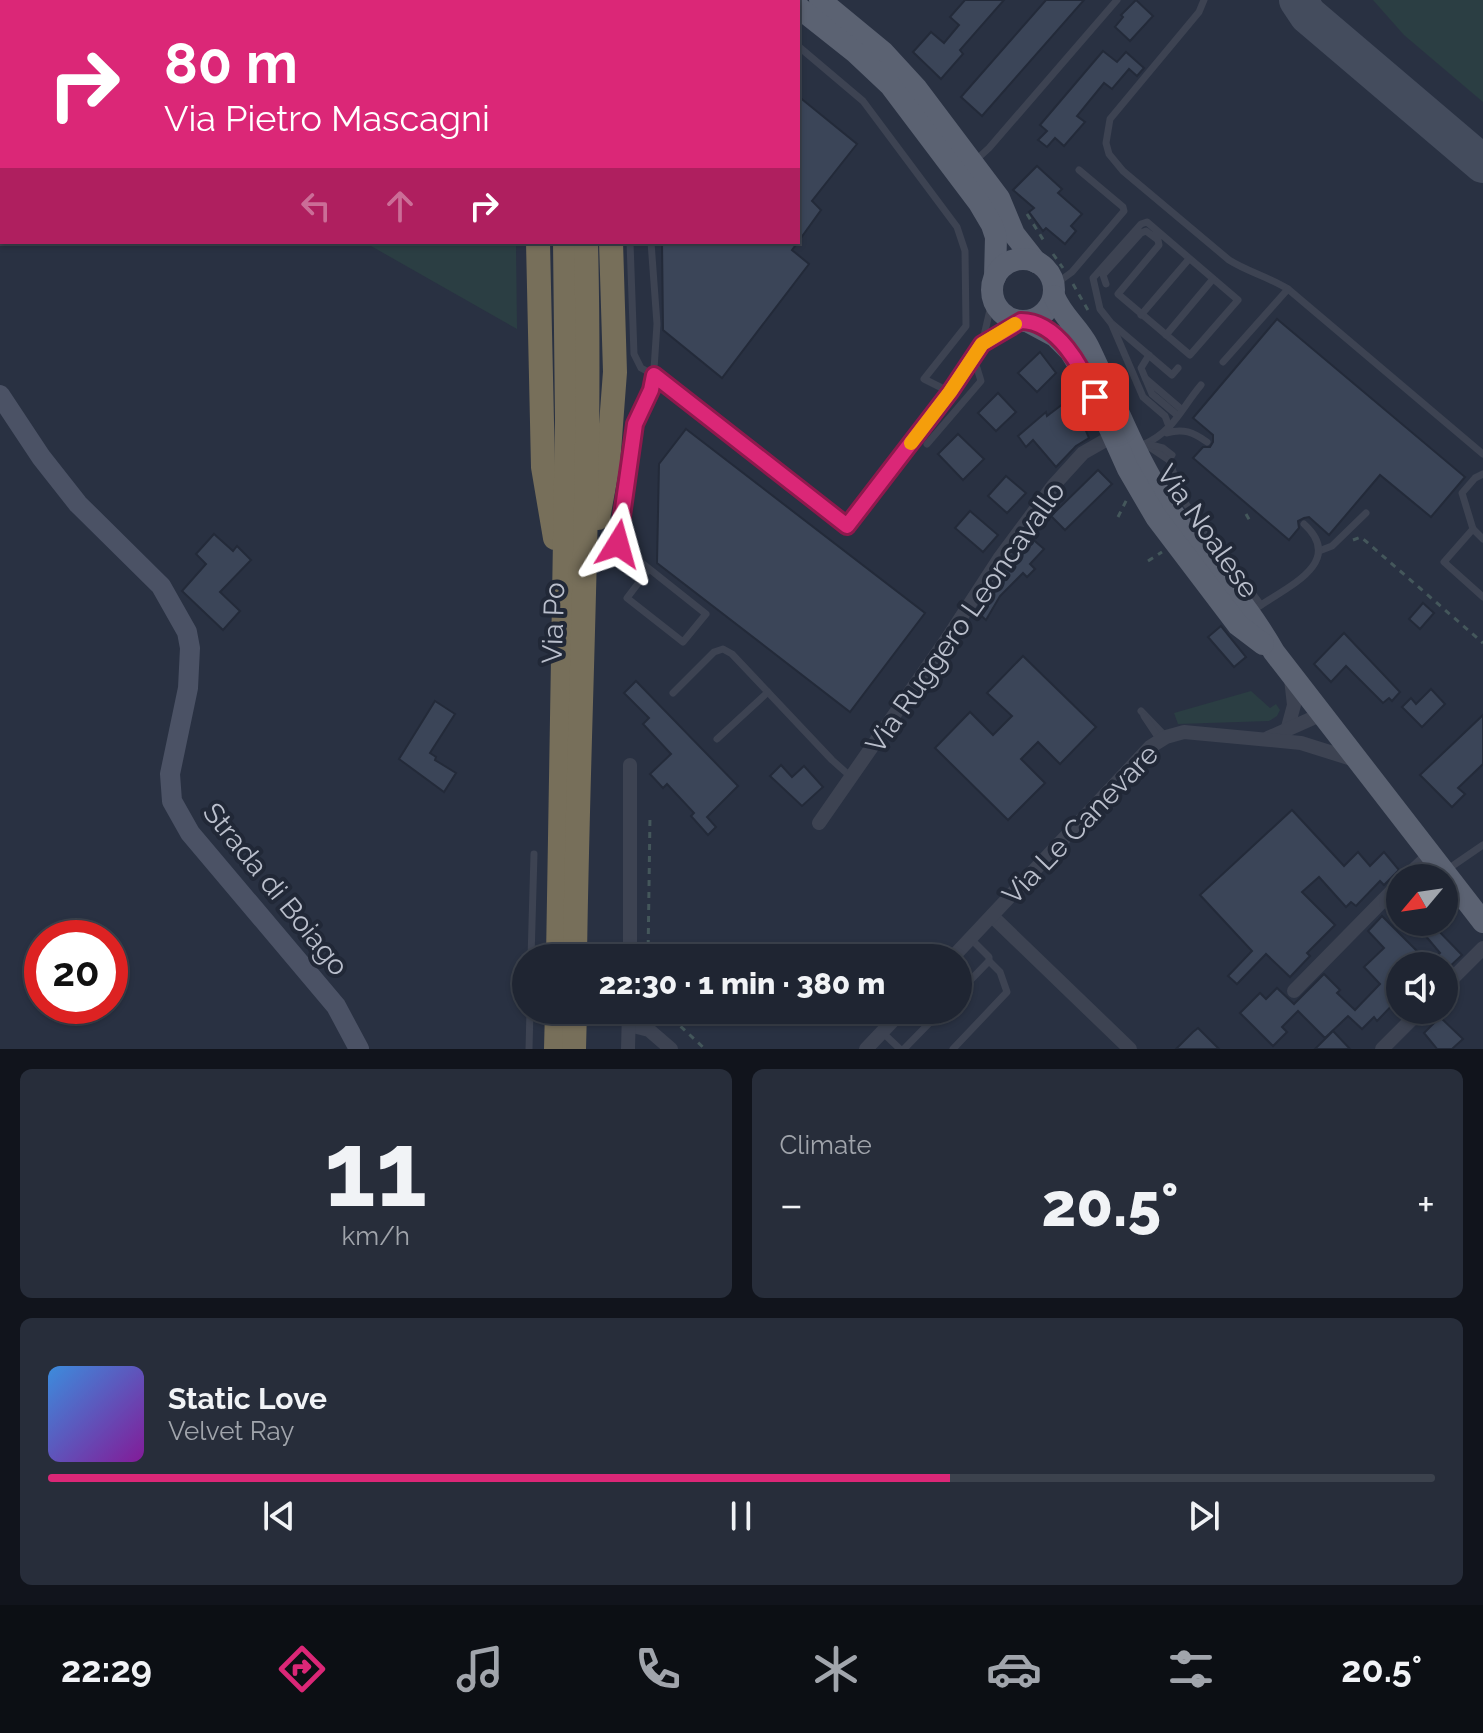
<!DOCTYPE html>
<meta charset="utf-8">
<style>
body{margin:0;font-family:Raleway,sans-serif;background:#272d3a;color:#f1f3f6;height:100vh;display:flex;flex-direction:column;font-size:30px;white-space:nowrap}
*{box-sizing:border-box;margin:0}
p{font-size:26px;color:#a1a5ac}
.icon{flex:none;width:44px;height:44px;fill:none;stroke:currentColor;stroke-width:2;stroke-linecap:round;stroke-linejoin:round}
.map{position:relative;height:1049px;overflow:hidden}
.details{display:flex;flex-direction:column;gap:20px;padding:20px;background:#11141c;flex:1}
.details>*{flex:none}
.guide{position:absolute;left:0px;top:0px;width:800px;height:244px;box-shadow:0 2px 6px #0004,0 0 0 2px #3c424d;background:#db2777;color:#fff;overflow:hidden}
.needle{width:52px;rotate:241deg}
.buttons{position:absolute;left:1386px;top:864px;display:grid;gap:16px}
.buttons a{display:grid;place-items:center;width:72px;height:72px;border-radius:50%;background:#1f2532;box-shadow:0 2px 6px #0004,0 0 0 2px #3c424d;font-size:40px}
.speed{position:absolute;left:24px;top:920px;display:flex;gap:16px;font-size:40px;font-weight:700;text-align:center}
.speed>*{display:grid;place-content:center;width:104px;height:104px;border-radius:50%;background:#1f2532;box-shadow:0 2px 6px #0004,0 0 0 2px #3c424d;line-height:1}
.speed .limit{border:12px solid #d22;background:#fff;color:#111}
.pin{position:absolute;display:grid;place-items:center;width:68px;height:68px;color:#fff;margin:-34px;border-radius:16px;box-shadow:0 4px 12px #0006}
.me{position:absolute;width:88px;margin:-44px;rotate:8deg;stroke-linejoin:round;filter:drop-shadow(0 0 6px #0008)}
.turn{display:flex;align-items:center;gap:28px;height:168px;padding:0 32px;font-size:36px}
.turn .icon{width:104px;height:104px;stroke-width:2.5}
.turn b{display:block;font-size:56px;line-height:68px}
.lanes{display:flex;align-items:center;height:76px;padding:0 32px;background:#0003;justify-content:center;gap:40px;direction:ltr}
.lanes .off{opacity:.35}
.big{font-size:60px;font-weight:800;line-height:1.1}
.details .card{flex:1;display:flex;flex-direction:column;justify-content:center;gap:12px;min-width:0;padding:0 28px;border-radius:12px;background:#272d3a}
.details .dial{align-items:center;gap:0}
.dial b{font-size:104px;line-height:1}
.song{display:flex;align-items:center;gap:24px}
.cover{width:96px;height:96px;border-radius:12px;background:linear-gradient(135deg,hsl(210 70% 55%),hsl(290 70% 35%))}
.played{height:8px;border-radius:4px;background:linear-gradient(90deg,#db2777 65%,#3c424d 65%)}
.keys{display:flex;justify-content:space-around;direction:ltr}
.heat{display:flex;justify-content:space-between;align-items:center;font-size:44px;direction:ltr}
.details .tiles{flex:1;display:grid;gap:20px;grid-template-columns:1fr 1fr}
.card:last-child{grid-column:span 2}
.trip{position:absolute;left:512px;top:944px;width:460px;height:80px;border-radius:40px;background:#1f2532;box-shadow:0 2px 6px #0004,0 0 0 2px #3c424d;font-weight:800;line-height:80px;text-align:center}
.menu{display:flex;height:128px;justify-content:space-around;align-items:center;background:#0c0f14;color:#a1a5ac}
.menu .icon{width:56px;height:56px}
.menu .selected{color:#db2777}
.menu b{font-size:36px;color:#f1f3f6}
.map>svg:first-child{display:block}
.green{fill:#2b3e43}
.lines{fill:none;stroke-linecap:round;stroke-linejoin:round}
.taxiway{stroke:#444c5d;stroke-width:38}
.building{fill:#3b4558;stroke:#232a39;stroke-width:2}
.path{stroke:#44575b;stroke-width:3;stroke-dasharray:6 6;stroke-linecap:butt}
.lane{stroke:#3d4352;stroke-width:7}
.street{stroke:#3d4352;stroke-width:14}
.secondary{stroke:#4b5265;stroke-width:20}
.primary{stroke:#5b6272;stroke-width:22}
.highway{stroke:#776f5a;stroke-width:24}
.route-casing{stroke:#8e194d;stroke-width:20}
.route{stroke:#db2777;stroke-width:14}
.slow{stroke:#f59e0b;stroke-width:14}
.labels{text-anchor:middle;stroke-width:8;stroke-linejoin:round;paint-order:stroke}
.street-label{font-size:28px;fill:#babfcc;stroke:#212837}
</style>
<div class="map">
<svg width="1483" height="1049" viewBox="0 0 1483 1049">
<rect width="100%" height="100%" fill="#293142"/>
<g class="green">
<polygon points="1373,0 1483,0 1483,102 1404,35"/>
<polygon points="373,242 516,242 517,329 371,246"/>
<polygon points="1251,691 1270,708 1276,704 1280,710 1277,716 1269,721 1178,724 1174,713"/>
</g>
<g class="lines">
<polyline class="taxiway" points="1298,0 1308,15 1483,164"/>
</g>
<g class="building">
<polygon points="965,0 1004,0 960,50 963,54 941,79 913,52 931,32 944,43 959,25 950,17"/>
<polygon points="1046,0 1084,0 982,116 961,97"/>
<polygon points="1136,0 1153,16 1130,41 1115,27 1123,17 1121,15"/>
<polygon points="1103,51 1117,62 1126,52 1144,68 1137,76 1129,69 1112,89 1104,83 1077,116 1085,122 1064,146 1055,138 1047,147 1038,140 1047,131 1040,125"/>
<polygon points="798,96 857,144 812,201 821,210 798,242"/>
<polygon points="1037,166 1062,189 1058,193 1082,214 1071,226 1076,231 1065,244 1046,228 1043,231 1029,212 1034,208 1013,190"/>
<polygon points="662,242 798,242 792,250 809,264 722,378 663,330"/>
<polygon points="1277,319 1465,477 1431,517 1380,475 1329,535 1309,517 1304,518 1298,521 1299,528 1289,540 1193,458 1203,447 1210,447 1213,442 1213,435 1193,418"/>
<polygon points="1040,352 1056,373 1037,392 1018,373"/>
<polygon points="998,393 1016,412 996,431 978,413"/>
<polygon points="1072,397 1089,438 1076,446 1056,467 1033,440 1026,447 1018,436 1046,412 1047,416"/>
<polygon points="686,429 925,613 850,712 657,563 659,464"/>
<polygon points="958,434 984,459 963,480 938,454"/>
<polygon points="1098,470 1112,484 1065,530 1051,516"/>
<polygon points="1006,476 1026,493 1007,513 988,496"/>
<polygon points="970,511 998,535 983,552 955,528"/>
<polygon points="214,534 233,551 237,546 251,560 220,592 240,611 223,630 182,591 206,564 196,554"/>
<polygon points="1029,536 1044,549 1030,564 1035,569 1027,577 1023,573 1000,596 986,620 977,612 1006,567 1019,554 1017,552"/>
<polygon points="1423,603 1434,613 1420,629 1409,619"/>
<polygon points="1221,626 1246,657 1234,667 1208,637"/>
<polygon points="1344,633 1400,692 1392,701 1389,698 1383,703 1346,666 1331,682 1314,664"/>
<polygon points="1023,656 1096,727 1060,764 1038,742 1021,759 1045,783 1008,820 935,748 970,712 993,735 1012,716 987,693"/>
<polygon points="636,681 738,786 707,817 716,827 708,835 691,816 694,813 667,784 663,788 650,774 671,754 643,724 649,718 624,693"/>
<polygon points="1431,689 1445,704 1422,727 1402,707 1411,698 1416,704"/>
<polygon points="435,701 455,714 430,753 436,757 435,760 456,773 444,792 399,759"/>
<polygon points="1483,715 1483,764 1458,788 1465,794 1452,807 1420,775"/>
<polygon points="781,765 792,777 804,766 823,787 802,806 770,776"/>
<polygon points="1292,810 1344,866 1358,852 1370,866 1384,852 1399,870 1384,885 1380,881 1356,906 1351,902 1346,907 1319,877 1302,892 1335,925 1307,953 1310,956 1290,977 1266,954 1237,984 1228,976 1252,951 1200,895"/>
<polygon points="1382,916 1429,963 1440,953 1414,922 1430,922 1462,955 1444,972 1444,966 1400,966 1400,997 1377,1021 1374,1017 1362,1029 1348,1016 1325,1038 1298,1011 1282,1027 1287,1032 1273,1046 1240,1013 1260,993 1266,999 1277,988 1294,1004 1324,974 1340,990 1337,993 1355,1010 1380,984 1364,967 1384,948 1368,931"/>
<polygon points="1440,1017 1463,1039 1452,1049 1437,1049 1424,1033"/>
<polygon points="1198,1028 1219,1049 1176,1049 1193,1032"/>
<polygon points="1333,1031 1350,1049 1315,1049"/>
</g>
<g class="lines">
<g class="path">
<polyline points="1027,214 1044,241"/>
<polyline points="1053,254 1063,268"/>
<polyline points="1073,284 1089,312"/>
<polyline points="1246,514 1250,521"/>
<polyline points="1118,517 1127,499"/>
<polyline points="1353,540 1361,537 1483,643"/>
<polyline points="1148,561 1162,552"/>
<polyline points="648,958 650,816"/>
<polyline points="663,1010 705,1049"/>
</g>
<g class="lane">
<polyline points="740,0 742,2"/>
<path d="M1204,0L1199,12L1110,119L1106,143L1109,154L1123,171L1229,260C1248,272 1269,277 1288,289L1483,454"/>
<polyline points="644,2 644,0"/>
<polyline points="798,46 863,101 957,227 965,251 966,326 924,379 950,392"/>
<polyline points="976,160 989,148 1117,0"/>
<polyline points="630,242 634,354 641,368 654,375 847,526 950,392 982,344 993,297"/>
<polyline points="1053,281 1061,280 1072,272 1124,211 1123,207 1079,170"/>
<polyline points="1106,284 1103,275 1141,233 1146,231 1158,240 1159,245 1118,294 1190,355 1238,300 1147,222 1141,224 1093,278 1100,309 1111,323 1172,375 1178,368"/>
<polyline points="1141,315 1189,259"/>
<polyline points="1112,325 1143,397 1165,416 1170,429"/>
<polyline points="1166,335 1213,279"/>
<polyline points="982,344 1021,321"/>
<polyline points="1149,355 1141,368 1152,394 1177,415"/>
<polyline points="1223,362 1288,289"/>
<polyline points="1146,379 1181,409"/>
<path d="M1167,433C1183,428 1193,432 1207,442"/>
<polyline points="927,444 981,381 977,368 969,362"/>
<polyline points="1145,444 1169,460 1183,500 1261,605"/>
<path d="M1143,445C1174,431 1180,410 1201,385"/>
<polyline points="1151,445 1163,448 1172,455"/>
<polyline points="1473,529 1462,493 1475,478 1483,474"/>
<polyline points="1483,539 1473,529 1444,562 1483,597"/>
<polyline points="1319,551 1332,546 1366,513"/>
<polyline points="649,569 627,598 683,642 706,614 618,544 635,424 653,384 657,324 651,242"/>
<path d="M1258,607C1287,587 1346,562 1304,524"/>
<polyline points="673,693 714,652 723,649 732,654 832,760 851,777"/>
<polyline points="1141,711 1166,737"/>
<polyline points="1144,716 1160,740"/>
<polyline points="717,739 768,692"/>
<polyline points="1448,869 1483,845"/>
<polyline points="531,958 534,854"/>
<polyline points="958,993 989,961 989,957 971,939"/>
<polyline points="882,1032 900,1049"/>
<polyline points="529,1049 530,1010"/>
<polyline points="904,1049 942,1010"/>
<polyline points="953,1049 1007,992 1000,972 989,961"/>
</g>
<g class="street">
<polyline points="0,10 2,7"/>
<polyline points="1288,727 1294,705 1291,679"/>
<polyline points="1268,738 1322,714"/>
<polyline points="630,765 630,958"/>
<polyline points="819,823 947,639 999,559 1053,486 1083,453 1118,433"/>
<polyline points="1405,878 1430,855"/>
<polyline points="992,916 1130,1049"/>
<polyline points="952,958 1150,747 1166,737 1184,732 1301,743 1355,760"/>
<polyline points="1444,987 1483,948"/>
<polyline points="1294,991 1400,883"/>
<polyline points="629,1025 649,1030 671,1049"/>
<polyline points="628,1049 629,1010"/>
<polyline points="866,1049 903,1010"/>
<polyline points="1382,1049 1421,1010"/>
</g>
<polyline class="secondary" points="0,395 41,457 78,504 161,586 187,632 190,648 188,688 170,774 172,801 190,833 336,1006 359,1049"/>
<g class="primary">
<polyline points="820,0 883,52 917,89 999,198 1014,234 1036,262"/>
<polyline points="798,7 856,53 890,85 979,203 992,225 996,237 995,277"/>
<circle cx="1023" cy="290" r="31"/>
<path d="M1054,296C1062,316 1078,327 1088,346C1112,395 1131,447 1160,494C1195,549 1242,595 1274,652L1483,922"/>
<polyline points="1027,321 1055,336 1070,351 1088,380 1128,469 1156,517 1238,625 1263,644"/>
</g>
<g class="highway">
<polyline points="540,0 540,2"/>
<polyline points="579,0 579,2"/>
<polyline points="612,0 613,2"/>
<polyline points="558,2 558,0"/>
<polyline points="538,242 543,467 555,538"/>
<polyline points="598,518 608,464 615,372 611,242"/>
<polyline points="558,958 567,419 565,242"/>
<path d="M575,958C578,719 592,481 586,242"/>
<polyline points="556,1049 557,1010"/>
<polyline points="574,1049 575,1010"/>
</g>
</g>
<g class="lines">
<defs>
<path id="route" d="M618,544L635,424L651,390L654,375L847,526L950,392L982,344L1021,321C1058,321 1082,368 1095,397"/>
</defs>
<use href="#route" class="route-casing"/>
<use href="#route" class="route"/>
<polyline class="slow" points="911,443 950,392 982,344 1015,324"/>
</g>
<g class="labels">
<g class="street-label">
<text transform="translate(1208 531) rotate(55)" y="10">Via Noalese</text>
<text transform="translate(965 617) rotate(-55)" y="10">Via Ruggero Leoncavallo</text>
<text transform="translate(553 623) rotate(-88)" y="10">Via Po</text>
<text transform="translate(1080 824) rotate(-46)" y="10">Via Le Canevare</text>
<text transform="translate(276 889) rotate(51)" y="10">Strada di Boiago</text>
</g>
</g>
</svg>
<div class="buttons">
<a><svg class="needle" viewBox="-14 -14 28 28"><path d="M0-13l5 13h-10z" fill="#e53935"/><path d="M0 13l5-13h-10z" fill="#a1a5ac"/></svg></a>
<a><svg class="icon" aria-label="sound" viewBox="0 0 24 24"><path d="M4 9h4l5-4v14l-5-4H4zM17 9q2 3 0 6"/></svg></a>
</div>
<div class="speed"><div class="limit">20</div></div>
<div class="pin" style="left:1095px;top:397px;background:#d93025"><svg class="icon" aria-label="arrive" viewBox="0 0 24 24"><path d="M6 21V4h12l-3 4 3 4H6"/></svg></div>
<svg class="me" style="left:618px;top:544px" viewBox="-20 -20 40 40"><path d="M0-17L14 15 0 8-14 15z" fill="#db2777" stroke="#fff" stroke-width="4"/></svg>
<div class="trip">22:30 · 1 min · 380 m</div>
<div class="guide">
<div class="turn"><svg class="icon" aria-label="right" viewBox="0 0 24 24"><path d="M7 20v-9h11M14 6l5 5-5 5"/></svg><div><b>80 m</b>Via Pietro Mascagni</div></div>
<div class="lanes"><svg class="icon off" aria-label="left" viewBox="0 0 24 24"><path d="M17 20v-9H6M10 6l-5 5 5 5"/></svg><svg class="icon off" aria-label="ahead" viewBox="0 0 24 24"><path d="M12 20V5M6 11l6-6 6 6"/></svg><svg class="icon" aria-label="right" viewBox="0 0 24 24"><path d="M7 20v-9h11M14 6l5 5-5 5"/></svg></div>
</div>
</div>
<section class="details">
<div class="tiles">
<div class="card dial"><b>11</b><p>km/h</p></div>
<div class="card"><p>Climate</p>
<div class="heat"><a>−</a><b class="big">20.5°</b><a>+</a></div>
</div>
<div class="card">
<div class="song"><i class="cover"></i><div><b>Static Love</b><p>Velvet Ray</p></div></div>
<div class="played"></div>
<div class="keys"><svg class="icon" aria-label="previous" viewBox="0 0 24 24"><path d="M18 5L8 12l10 7zM5 5v14"/></svg><svg class="icon" aria-label="pause" viewBox="0 0 24 24"><path d="M8 5v14M16 5v14"/></svg><svg class="icon" aria-label="next" viewBox="0 0 24 24"><path d="M6 5l10 7-10 7zM19 5v14"/></svg></div>
</div>
</div>
</section>
<nav class="menu">
<b>22:29</b>
<svg class="icon selected" aria-label="directions" viewBox="0 0 24 24"><path d="M12 3l9 9-9 9-9-9zM9 14v-3h6M13 9l2 2-2 2"/></svg>
<svg class="icon" aria-label="music" viewBox="0 0 24 24"><path d="M9 18V5l10-2v13"/><circle cx="6" cy="18" r="3"/><circle cx="16" cy="16" r="3"/></svg>
<svg class="icon" aria-label="phone" viewBox="0 0 24 24"><path d="M5 4h4l2 5-3 2q2 4 5 5l2-3 5 2v4C11 20 4 13 5 4z"/></svg>
<svg class="icon" aria-label="climate" viewBox="0 0 24 24"><path d="M12 3v18M4 7l16 10M4 17L20 7"/></svg>
<svg class="icon" aria-label="car" viewBox="0 0 24 24"><path d="M5 17H2v-5l4-1 3-4h7l3 4 3 1v5h-3M9 17h6M6 11h13"/><circle cx="7" cy="17" r="2"/><circle cx="17" cy="17" r="2"/></svg>
<svg class="icon" aria-label="filters" viewBox="0 0 24 24"><path d="M4 7h16M4 17h16"/><circle cx="9" cy="7" r="2"/><circle cx="15" cy="17" r="2"/></svg>
<b>20.5°</b>
</nav>
